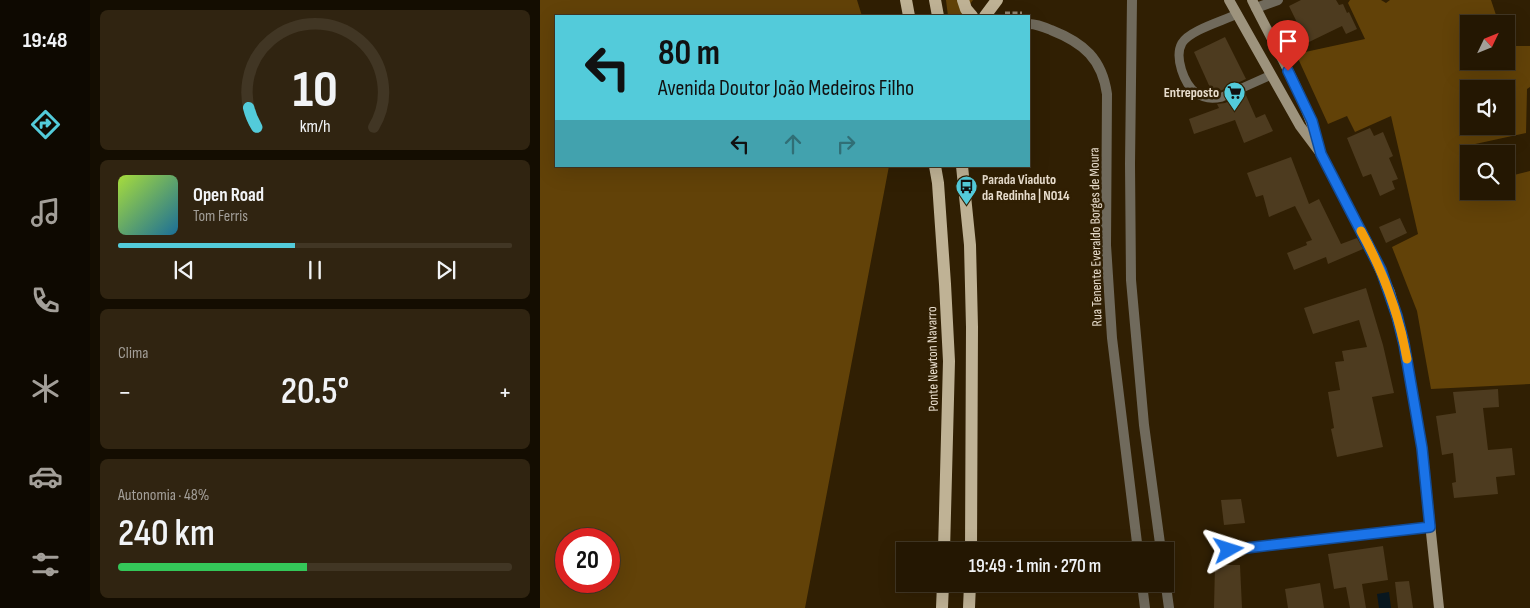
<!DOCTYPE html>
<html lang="pt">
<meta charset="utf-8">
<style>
body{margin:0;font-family:"Sofia Sans Condensed",sans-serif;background:#302411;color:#f1f3f6;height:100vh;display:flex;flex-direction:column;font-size:19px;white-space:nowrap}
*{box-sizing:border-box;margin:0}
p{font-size:16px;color:#a39f99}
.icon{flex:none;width:28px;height:28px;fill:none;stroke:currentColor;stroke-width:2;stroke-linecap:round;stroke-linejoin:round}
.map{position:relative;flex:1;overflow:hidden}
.panel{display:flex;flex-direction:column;gap:10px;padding:10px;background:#140d01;width:450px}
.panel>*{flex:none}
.hud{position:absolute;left:15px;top:15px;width:475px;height:152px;border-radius:0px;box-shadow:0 5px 20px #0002,0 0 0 1px #413624;background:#53cbda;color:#111;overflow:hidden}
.needle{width:32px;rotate:47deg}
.tools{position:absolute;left:920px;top:15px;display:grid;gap:10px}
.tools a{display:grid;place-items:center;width:55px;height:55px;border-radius:0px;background:#241702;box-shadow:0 5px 20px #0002,0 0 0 1px #413624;font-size:25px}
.speed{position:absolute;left:15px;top:528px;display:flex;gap:10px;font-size:25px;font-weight:700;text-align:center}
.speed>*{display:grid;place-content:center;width:65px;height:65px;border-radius:50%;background:#241702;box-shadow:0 5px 20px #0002,0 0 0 1px #413624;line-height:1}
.speed .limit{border:8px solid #d22;background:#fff;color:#111}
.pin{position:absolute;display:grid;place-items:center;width:42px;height:42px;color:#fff;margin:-51px -21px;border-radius:50% 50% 50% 0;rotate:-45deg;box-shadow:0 0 5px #0007}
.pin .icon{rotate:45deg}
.me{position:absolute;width:55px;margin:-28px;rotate:84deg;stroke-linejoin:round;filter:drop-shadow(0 0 4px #0008)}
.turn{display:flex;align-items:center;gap:18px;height:105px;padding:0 20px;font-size:22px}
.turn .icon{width:65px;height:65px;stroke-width:2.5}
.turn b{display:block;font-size:35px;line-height:42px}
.lanes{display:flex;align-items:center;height:48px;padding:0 20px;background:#0003;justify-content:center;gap:25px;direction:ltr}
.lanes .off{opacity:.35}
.big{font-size:38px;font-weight:600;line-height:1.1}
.panel .card{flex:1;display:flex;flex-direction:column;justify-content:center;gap:8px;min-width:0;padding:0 18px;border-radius:8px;background:#302411}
.panel .dial{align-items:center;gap:0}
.dial svg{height:130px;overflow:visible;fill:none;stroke:#413624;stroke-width:7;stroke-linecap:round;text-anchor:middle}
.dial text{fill:#f1f3f6;stroke:none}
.song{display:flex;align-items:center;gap:15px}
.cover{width:60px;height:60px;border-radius:8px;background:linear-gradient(135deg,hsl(80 70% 55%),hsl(200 70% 35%))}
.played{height:5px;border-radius:2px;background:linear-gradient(90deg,#53cbda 45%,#413624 45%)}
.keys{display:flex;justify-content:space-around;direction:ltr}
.heat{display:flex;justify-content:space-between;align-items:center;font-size:28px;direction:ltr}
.charge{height:8px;border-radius:4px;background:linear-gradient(90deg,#34c759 48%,#413624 0)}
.trip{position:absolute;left:356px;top:542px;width:278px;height:50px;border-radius:0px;background:#241702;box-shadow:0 5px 20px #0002,0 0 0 1px #413624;font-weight:600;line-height:50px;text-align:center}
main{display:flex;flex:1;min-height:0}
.dock{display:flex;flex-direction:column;width:90px;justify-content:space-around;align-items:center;background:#0e0901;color:#a39f99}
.dock .icon{width:35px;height:35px}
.dock .on{color:#53cbda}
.dock b{font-size:22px;color:#f1f3f6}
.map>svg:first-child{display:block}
.green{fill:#624208;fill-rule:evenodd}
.water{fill:#09171f}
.building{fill:#4d3b1f}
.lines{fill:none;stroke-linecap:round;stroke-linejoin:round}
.path{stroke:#938570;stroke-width:3;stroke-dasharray:5 2.5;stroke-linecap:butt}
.service{stroke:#706a5c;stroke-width:9}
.minor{stroke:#706a5c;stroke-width:10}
.secondary{stroke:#9d937d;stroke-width:10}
.primary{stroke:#bfb295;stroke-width:12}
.route-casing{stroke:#114b97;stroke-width:12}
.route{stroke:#1a73e8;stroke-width:9}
.slow{stroke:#f59e0b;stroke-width:9}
.labels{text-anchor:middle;stroke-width:5;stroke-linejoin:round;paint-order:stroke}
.poi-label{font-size:14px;font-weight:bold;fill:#e8ddcd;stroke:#301f03;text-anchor:end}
.street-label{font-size:14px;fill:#e8ddcd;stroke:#301f03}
</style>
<main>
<nav class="dock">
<b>19:48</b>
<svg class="icon on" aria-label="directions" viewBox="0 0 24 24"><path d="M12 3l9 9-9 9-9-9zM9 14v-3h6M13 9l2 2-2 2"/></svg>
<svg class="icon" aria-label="music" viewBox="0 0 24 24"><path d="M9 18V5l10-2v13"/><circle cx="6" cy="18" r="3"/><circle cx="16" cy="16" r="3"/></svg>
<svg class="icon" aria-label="phone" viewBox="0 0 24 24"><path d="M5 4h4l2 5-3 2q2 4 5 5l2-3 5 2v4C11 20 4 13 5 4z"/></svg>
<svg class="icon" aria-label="climate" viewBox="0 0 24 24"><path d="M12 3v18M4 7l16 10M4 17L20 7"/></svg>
<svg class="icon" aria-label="car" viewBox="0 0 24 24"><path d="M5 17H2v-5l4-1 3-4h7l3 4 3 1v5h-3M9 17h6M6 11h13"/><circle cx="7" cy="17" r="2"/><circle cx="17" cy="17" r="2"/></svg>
<svg class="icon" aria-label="filters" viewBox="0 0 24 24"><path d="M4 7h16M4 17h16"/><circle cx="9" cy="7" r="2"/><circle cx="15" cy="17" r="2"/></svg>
</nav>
<section class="panel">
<div class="card dial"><svg viewBox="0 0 100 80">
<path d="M14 69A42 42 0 1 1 86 69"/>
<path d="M14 69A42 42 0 0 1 9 57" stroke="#53cbda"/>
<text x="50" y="56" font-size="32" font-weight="700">10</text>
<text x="50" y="72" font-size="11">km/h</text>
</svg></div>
<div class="card">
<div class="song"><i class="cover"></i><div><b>Open Road</b><p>Tom Ferris</p></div></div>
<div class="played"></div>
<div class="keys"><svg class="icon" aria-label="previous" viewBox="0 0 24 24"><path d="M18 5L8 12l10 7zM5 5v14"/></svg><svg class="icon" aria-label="pause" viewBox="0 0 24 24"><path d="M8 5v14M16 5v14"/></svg><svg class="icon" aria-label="next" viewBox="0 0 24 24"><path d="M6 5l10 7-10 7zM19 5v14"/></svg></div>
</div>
<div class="card"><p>Clima</p>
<div class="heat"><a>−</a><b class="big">20.5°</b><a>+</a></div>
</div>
<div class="card"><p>Autonomia · 48%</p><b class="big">240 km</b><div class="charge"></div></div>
</section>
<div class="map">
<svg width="990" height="608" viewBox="0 0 990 608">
<rect width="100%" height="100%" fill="#301f03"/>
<g class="green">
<path d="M0,0H317L322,16H16V166H349L265,608H0ZM26,539H69V581H26Z"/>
<polygon points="406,0 433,0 421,16 408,16"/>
<path d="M810,0H841L846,3L850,0H951L959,24H929V61H966V46H990V87L987,89L986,133L926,146L929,156V191H966V177L990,171V384L891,389L877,311L852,247L878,234L851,116L815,132L807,116L788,124L756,54L825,39L808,3ZM929,89H966V126H929Z"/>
</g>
<polygon class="water" points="849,592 851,608 839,608 837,594"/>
<g class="building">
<polygon points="761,0 796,0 799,5 803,4 807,13 809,12 817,29 806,34 802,26 767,43 749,6"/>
<polygon points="685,37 706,79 680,91 672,92 654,52"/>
<polygon points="705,93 716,118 725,114 733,131 704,143 695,120 654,134 649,119 679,108 677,104 685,103"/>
<polygon points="830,128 834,136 843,132 853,156 849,158 858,179 852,181 855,189 840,196 831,174 823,177 807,138"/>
<polygon points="751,157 769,204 779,199 801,244 817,238 823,249 788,264 786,257 754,270 747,253 767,245 766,242 772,240 755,206 729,217 723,195 716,197 707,173"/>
<polygon points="860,218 867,233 846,243 839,227"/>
<polygon points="826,288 843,345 854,393 832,397 843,447 797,457 791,429 794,428 788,392 800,390 795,362 804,361 802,351 827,347 819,320 773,334 764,308"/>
<polygon points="958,389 959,407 943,408 948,450 972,448 975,475 956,477 958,494 914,498 912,483 916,482 913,453 902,455 896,416 916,413 913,392"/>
<polygon points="701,499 705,523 684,525 681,500"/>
<polygon points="843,546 848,580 822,584 826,608 810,608 806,587 794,589 788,554"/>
<polygon points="675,565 700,565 702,608 674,608"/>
<polygon points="869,581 873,608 858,608 855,582"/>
<polygon points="780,583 784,608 748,608 745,589"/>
</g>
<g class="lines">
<polyline class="path" points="465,13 482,13"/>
<g class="service">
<path d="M697,14C683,21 650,30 642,43C634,57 644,84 656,93C664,99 673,99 682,97L731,75"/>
<polyline points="689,550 890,527"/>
</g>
<g class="minor">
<polyline points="592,0 590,164 591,280 604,425 621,551"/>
<polyline points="716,8 738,0"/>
<path d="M489,24C497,24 504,27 511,30C544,43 562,59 567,94L566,245L572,338L598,551"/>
<polyline points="625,579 629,608"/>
<polyline points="602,584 605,608"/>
</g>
<g class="secondary">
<polyline points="689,0 760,126 781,154 829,246 850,292 864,344 882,448 899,608"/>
<path d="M712,0C736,49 765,95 779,148"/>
</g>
<g class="primary">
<polyline points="366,0 369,16"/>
<polyline points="395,0 398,16"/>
<polyline points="423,0 426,9 432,16"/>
<polyline points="445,16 457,0"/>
<polyline points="395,166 398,183 405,284 409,361 404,551"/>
<polyline points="422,166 430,245 432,327 431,551"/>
<polyline points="402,608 403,584"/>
<polyline points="429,608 430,584"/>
</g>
</g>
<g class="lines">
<defs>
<polyline id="route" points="689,550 890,527 882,448 864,344 857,316 841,270 781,154 772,121 748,71"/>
</defs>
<use href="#route" class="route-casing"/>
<use href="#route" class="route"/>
<path class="slow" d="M821,231C843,271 859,314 867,359"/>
</g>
<defs>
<symbol id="supermarket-pin" viewBox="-11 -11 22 30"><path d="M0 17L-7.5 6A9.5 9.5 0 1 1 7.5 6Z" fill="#53cbda" stroke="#301f03"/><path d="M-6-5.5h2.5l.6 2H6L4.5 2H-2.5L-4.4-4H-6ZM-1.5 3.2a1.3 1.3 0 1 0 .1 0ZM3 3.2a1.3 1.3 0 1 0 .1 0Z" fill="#111"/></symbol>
<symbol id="bus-pin" viewBox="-11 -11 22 30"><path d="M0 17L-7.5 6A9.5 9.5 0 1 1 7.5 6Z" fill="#53cbda" stroke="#301f03"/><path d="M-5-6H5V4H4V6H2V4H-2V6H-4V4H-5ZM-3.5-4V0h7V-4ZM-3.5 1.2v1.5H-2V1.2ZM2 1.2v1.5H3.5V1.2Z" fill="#111"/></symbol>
</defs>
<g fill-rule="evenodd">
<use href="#supermarket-pin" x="682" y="80" width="25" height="34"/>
<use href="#bus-pin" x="414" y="174" width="25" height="34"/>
</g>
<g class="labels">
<g class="poi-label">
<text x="679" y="97">Entreposto</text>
<text x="442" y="184" text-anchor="start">Parada Viaduto<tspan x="442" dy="16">da Redinha | N014</tspan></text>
</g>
<g class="street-label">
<text transform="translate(555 237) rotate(-91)" y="5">Rua Tenente Everaldo Borges de Moura</text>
<text transform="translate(392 359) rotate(-91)" y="5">Ponte Newton Navarro</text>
</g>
</g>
</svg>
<div class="tools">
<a><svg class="needle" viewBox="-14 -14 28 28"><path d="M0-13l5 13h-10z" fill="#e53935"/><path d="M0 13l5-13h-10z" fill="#a39f99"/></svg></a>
<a><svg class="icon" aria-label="sound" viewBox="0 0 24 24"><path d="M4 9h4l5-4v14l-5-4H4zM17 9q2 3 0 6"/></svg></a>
<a><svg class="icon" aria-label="search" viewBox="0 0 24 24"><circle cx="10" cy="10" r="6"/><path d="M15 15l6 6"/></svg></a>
</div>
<div class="speed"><div class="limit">20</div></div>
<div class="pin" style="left:748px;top:71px;background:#d93025"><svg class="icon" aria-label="arrive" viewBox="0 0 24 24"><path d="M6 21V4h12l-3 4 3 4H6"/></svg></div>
<svg class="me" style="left:689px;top:550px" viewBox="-20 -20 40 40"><path d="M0-17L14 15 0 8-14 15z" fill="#1a73e8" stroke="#fff" stroke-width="4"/></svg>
<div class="trip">19:49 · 1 min · 270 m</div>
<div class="hud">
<div class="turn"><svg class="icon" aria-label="left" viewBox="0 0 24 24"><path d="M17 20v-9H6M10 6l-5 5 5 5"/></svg><div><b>80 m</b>Avenida Doutor João Medeiros Filho</div></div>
<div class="lanes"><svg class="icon" aria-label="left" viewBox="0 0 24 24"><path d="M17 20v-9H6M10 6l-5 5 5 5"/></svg><svg class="icon off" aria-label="ahead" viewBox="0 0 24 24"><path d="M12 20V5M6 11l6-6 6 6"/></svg><svg class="icon off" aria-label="right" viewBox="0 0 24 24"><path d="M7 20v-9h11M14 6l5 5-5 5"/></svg></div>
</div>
</div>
</main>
